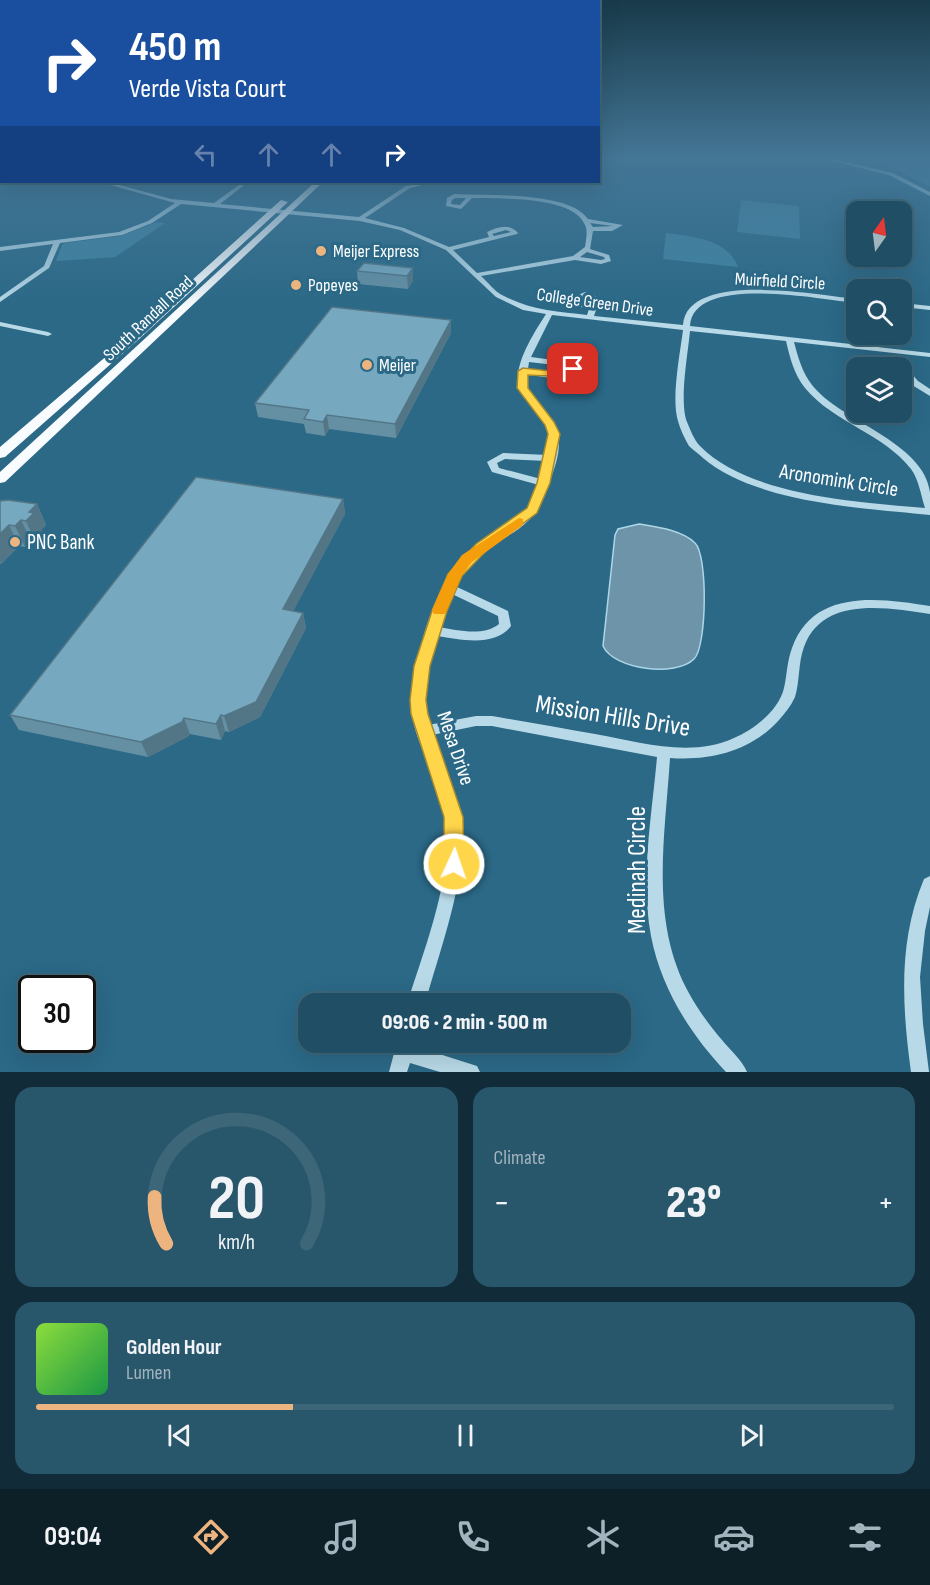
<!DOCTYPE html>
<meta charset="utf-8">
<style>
body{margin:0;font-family:"Sofia Sans Condensed",sans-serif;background:#28566b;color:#f1f3f6;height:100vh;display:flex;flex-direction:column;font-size:22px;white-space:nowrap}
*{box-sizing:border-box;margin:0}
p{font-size:20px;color:#a2b5bf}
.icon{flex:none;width:33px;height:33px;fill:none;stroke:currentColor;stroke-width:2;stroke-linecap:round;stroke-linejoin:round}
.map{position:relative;height:1072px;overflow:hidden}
.sheet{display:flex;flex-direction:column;gap:15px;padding:15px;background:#122b38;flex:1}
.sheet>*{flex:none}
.guide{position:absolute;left:0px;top:0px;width:600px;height:183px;box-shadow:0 6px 24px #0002,0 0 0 2px #3d6679;background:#1a4fa0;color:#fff;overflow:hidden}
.needle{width:39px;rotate:14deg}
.fabs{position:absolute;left:846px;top:201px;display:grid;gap:12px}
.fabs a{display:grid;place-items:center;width:66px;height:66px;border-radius:12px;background:#204f65;box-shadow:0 6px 24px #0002,0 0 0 2px #3d6679;font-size:30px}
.speed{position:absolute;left:18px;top:975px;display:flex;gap:12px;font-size:30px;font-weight:700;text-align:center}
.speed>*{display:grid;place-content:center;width:78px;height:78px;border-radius:50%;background:#204f65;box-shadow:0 6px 24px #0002,0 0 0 2px #3d6679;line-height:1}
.speed .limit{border:3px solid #111;border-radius:9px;background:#fff;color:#111}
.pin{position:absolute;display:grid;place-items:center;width:51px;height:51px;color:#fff;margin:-26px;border-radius:12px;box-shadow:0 3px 9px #0006}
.me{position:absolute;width:66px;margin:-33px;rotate:3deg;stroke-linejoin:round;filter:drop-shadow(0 0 4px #0008)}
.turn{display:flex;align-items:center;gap:21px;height:126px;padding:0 30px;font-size:27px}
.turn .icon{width:78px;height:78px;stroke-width:2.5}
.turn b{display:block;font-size:42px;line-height:51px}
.lanes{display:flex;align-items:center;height:57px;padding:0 30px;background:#0003;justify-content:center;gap:30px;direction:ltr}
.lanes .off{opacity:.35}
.big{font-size:45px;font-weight:800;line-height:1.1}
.sheet .tile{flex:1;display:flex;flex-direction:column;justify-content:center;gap:9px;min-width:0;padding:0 21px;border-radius:18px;background:#28566b}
.sheet .dial{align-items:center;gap:0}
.dial svg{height:156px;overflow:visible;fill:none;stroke:#3d6679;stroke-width:7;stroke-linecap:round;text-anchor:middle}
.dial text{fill:#f1f3f6;stroke:none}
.song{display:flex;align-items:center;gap:18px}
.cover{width:72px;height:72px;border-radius:9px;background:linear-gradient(135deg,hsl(90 70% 55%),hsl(140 70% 35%))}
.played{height:6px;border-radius:3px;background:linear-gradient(90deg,#edb480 30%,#3d6679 30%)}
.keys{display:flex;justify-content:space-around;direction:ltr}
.heat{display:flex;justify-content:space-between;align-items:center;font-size:33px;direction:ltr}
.sheet .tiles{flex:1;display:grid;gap:15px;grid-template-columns:1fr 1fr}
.tile:last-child{grid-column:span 2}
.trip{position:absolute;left:298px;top:993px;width:333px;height:60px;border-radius:18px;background:#204f65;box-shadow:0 6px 24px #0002,0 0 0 2px #3d6679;font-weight:800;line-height:60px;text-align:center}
.tab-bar{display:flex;height:96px;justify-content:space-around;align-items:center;background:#0d2028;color:#a2b5bf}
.tab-bar .icon{width:42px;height:42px}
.tab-bar .selected{color:#edb480}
.tab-bar b{font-size:27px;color:#f1f3f6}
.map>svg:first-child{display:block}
.green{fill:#4084a3}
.water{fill:#6d94a8;stroke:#add6e7;stroke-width:1.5}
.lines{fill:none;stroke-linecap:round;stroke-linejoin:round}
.minor{fill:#b8d9e7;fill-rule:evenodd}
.major{fill:#f9fcfe;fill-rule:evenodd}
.wall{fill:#6590a4}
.shaded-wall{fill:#537686}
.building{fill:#76a8bf;stroke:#537686;stroke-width:1.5}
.route{fill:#ffd54a;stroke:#a68a30;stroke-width:1.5}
.slow{fill:#f59e0b}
.poi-dot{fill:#edb480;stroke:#2b6987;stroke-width:2}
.labels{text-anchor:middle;stroke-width:6;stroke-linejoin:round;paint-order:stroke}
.far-poi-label{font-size:18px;fill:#fff;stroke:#2b6987;text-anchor:start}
.far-street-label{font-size:18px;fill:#fff;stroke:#2b6987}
.street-label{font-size:21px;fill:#fff;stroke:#2b6987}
.poi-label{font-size:21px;fill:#fff;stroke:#2b6987;text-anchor:start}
.near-street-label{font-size:26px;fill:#fff;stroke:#2b6987}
</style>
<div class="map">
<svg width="930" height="1072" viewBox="0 0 930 1072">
<rect width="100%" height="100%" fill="#2b6987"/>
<g class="green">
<polygon points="855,159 930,159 930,187 893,168"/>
<polygon points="741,200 799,206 800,239 737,232"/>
<polygon points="157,222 165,223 115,257 56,261 62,245 65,243 120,236"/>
<path d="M666,233C691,236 728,239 738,267L663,259Z"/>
</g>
<path class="water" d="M639,524C657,527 682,530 695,543C708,555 707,647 694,659C676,677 614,670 603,646L615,535L618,529Z"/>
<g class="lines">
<g class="minor">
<polygon points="824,159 832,159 893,173 930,192 930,196 889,175"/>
<rect x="0" y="161" width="2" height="4"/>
<path d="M103,182H109L171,199L214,203L243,182H248L220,204L359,217L406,186L431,182V183L410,188L365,218L404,228L449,247L489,237L487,232C498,227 509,223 518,233L517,234L453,250L477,273L573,256L585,247C586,240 588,231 585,225C573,195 499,199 472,198L461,209L446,206L447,198L454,194C486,196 569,191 588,219L623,225L612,231H593L590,249L609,255L611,261L601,264L575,260L481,276C488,282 494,291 502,295C529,310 558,312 587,315L589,309L573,305L571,298L585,292L600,298L594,316L683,325C687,270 820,295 856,299V303C823,300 693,273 690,326L930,353V357L794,342C798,357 802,372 812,385C840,421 924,442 930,492C930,499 930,508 930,515C862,508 756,503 703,458C699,454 693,450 689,446C685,439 680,429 678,421C671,399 680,354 683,330L552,315L531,357L568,362L577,369C564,383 544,377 527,374C524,402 558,414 559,443C559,455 555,467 551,478C546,493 540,508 530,519C514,536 490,543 474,560C466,567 461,576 455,586L508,611L511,626C495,648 459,639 436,636C429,664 421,695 428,725L476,716H492C526,722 561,728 595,734C639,742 691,758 734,738C754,730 779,710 784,688C787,675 787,661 792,648C813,588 880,598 930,606V614C888,608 823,595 804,647C798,663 800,681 795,697C791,706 785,713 779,720C751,751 711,761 670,758C665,838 649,923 690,995C699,1011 710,1026 722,1040C730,1050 742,1060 747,1072H726C690,1034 661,988 651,936C640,878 652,815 657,757L492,726H476L432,735C440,761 455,786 460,813C471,870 440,948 425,1004H407C425,946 453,878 446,817C442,780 416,749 412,713C411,693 415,673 419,654C427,620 440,581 465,556C483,537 511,530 527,509C532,502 536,493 539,485L492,472L487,462L503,453L548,455C552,433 544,420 530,404C525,400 521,395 519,389C512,366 534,333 546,314L523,310L496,297L446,250L400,230L360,221L181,204L152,223L122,235L60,243L49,268L0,302V297L44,266L53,244L0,251V247L119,232L148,221L175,203L103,183ZM455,198H466L460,205L451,204L452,200ZM590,223L613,226L593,227ZM506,230L511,232L494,236L492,234ZM587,252L604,257L605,259L601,260L580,257ZM585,296L592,299L591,305L579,302V299ZM690,331L786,341C790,358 794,374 805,388C834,423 883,433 911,469C919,480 921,496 925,508C858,502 749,496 700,446C694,440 690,429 687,422C679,401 688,354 690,331ZM529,362L563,366L568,369L556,373L528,369ZM505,459L547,461L541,479L499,468L497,463ZM452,594L498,616L499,624C483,637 457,630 439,627Z"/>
<polygon points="902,303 930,306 930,310 902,307"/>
<polygon points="0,322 48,332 52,334 48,336 0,326"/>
<polygon points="899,366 905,366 918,381 930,389 930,396 912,385 902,372 902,368 898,368"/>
<path d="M930,876V907L925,931L920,977L923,1024L929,1072H911C902,1006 898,941 924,879Z"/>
<polygon points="397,1042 415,1042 414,1046 477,1066 480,1072 440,1072 410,1063 407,1072 389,1072"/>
</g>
<g class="major">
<polygon points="315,182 323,182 5,482 0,483 0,472"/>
<polygon points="281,200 288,202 138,340 5,457 0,458 0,447 130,336"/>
</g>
</g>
<g class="wall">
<polygon points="413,268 413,280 408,289 358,284 357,271"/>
<polygon points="451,333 396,438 329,429 325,436 306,433 304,424 258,417 255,403"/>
<polygon points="343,499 345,514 293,611 303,613 306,628 260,717 229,732 225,731 221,740 190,734 187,737 148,757 19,730 10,715"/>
<polygon points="0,501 37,504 46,525 41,530 43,533 35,541 31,540 25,547 19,546 1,564 0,563"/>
</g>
<g class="shaded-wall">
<polygon points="413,268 413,280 408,289 407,276"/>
<polygon points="451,320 451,333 396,438 395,424"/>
<polygon points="327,415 329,429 325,436 323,422"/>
<polygon points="343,499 345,514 286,625 283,609"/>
<polygon points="37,504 46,525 41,530 43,533 35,541 26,521 29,512"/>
<polygon points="21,520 31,540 25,547 15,526"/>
<polygon points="9,525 19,546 1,564 0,561 0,534"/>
<polygon points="303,613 306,628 260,717 229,732 224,716"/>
<polygon points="221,715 225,731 221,740 216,724"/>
<polygon points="184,718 190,734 187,737 148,757 141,742"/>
</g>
<g class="building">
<polygon points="364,263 413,268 407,276 357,271"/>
<polygon points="332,307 451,320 395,424 327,415 323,422 304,419 309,410 255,403"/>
<polygon points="196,477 343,499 283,609 303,613 256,702 224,716 221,715 216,724 184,718 182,722 141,742 10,715"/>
<polygon points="8,500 37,504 29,512 34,513 26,521 21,520 15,526 9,525 0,534 0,501"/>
</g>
<linearGradient id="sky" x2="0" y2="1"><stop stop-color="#183a4a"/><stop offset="0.51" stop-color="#447696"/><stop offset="1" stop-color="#447696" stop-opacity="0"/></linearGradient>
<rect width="930" height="309" fill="url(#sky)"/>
<polygon class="route" points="569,367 578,369 569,377 528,375 528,388 554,422 560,434 550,483 537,513 486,551 462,576 447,611 430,666 426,700 428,714 463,817 464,864 461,870 454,873 447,870 444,864 444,817 411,714 410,700 414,666 432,611 448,574 476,544 527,508 537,483 548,434 545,425 517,388 518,371 523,368 560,372"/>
<polygon class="slow" points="519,518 523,519 523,525 472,562 462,575 445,614 434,614 432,610 448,574 462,555"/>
<g class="poi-dot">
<circle cx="321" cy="251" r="6"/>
<circle cx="296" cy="285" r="6"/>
<circle cx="367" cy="365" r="6"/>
<circle cx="15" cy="542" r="6"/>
</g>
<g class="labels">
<g class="far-poi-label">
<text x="333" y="257">Meijer Express</text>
<text x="308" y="291">Popeyes</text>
<text x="379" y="371">Meijer</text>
</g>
<g class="far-street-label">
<text transform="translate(780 281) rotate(3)" y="6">Muirfield Circle</text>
<text transform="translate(595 302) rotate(8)" y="6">College Green Drive</text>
<text transform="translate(148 318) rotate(-43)" y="6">South Randall Road</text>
</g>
<g class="street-label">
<text transform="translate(839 480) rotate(9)" y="7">Aronomink Circle</text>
<text transform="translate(456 748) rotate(71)" y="7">Mesa Drive</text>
</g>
<g class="poi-label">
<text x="27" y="549">PNC Bank</text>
</g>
<g class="near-street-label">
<text transform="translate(613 715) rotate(9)" y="9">Mission Hills Drive</text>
<text transform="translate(636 870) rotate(-90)" y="9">Medinah Circle</text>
</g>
</g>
</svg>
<div class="fabs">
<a><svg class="needle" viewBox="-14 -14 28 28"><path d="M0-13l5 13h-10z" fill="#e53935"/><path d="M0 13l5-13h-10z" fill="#a2b5bf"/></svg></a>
<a><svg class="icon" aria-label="search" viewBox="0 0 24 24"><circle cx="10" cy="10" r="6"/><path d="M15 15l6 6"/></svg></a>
<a><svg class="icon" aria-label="layers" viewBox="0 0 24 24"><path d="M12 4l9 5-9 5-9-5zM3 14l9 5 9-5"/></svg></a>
</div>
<div class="speed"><div class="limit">30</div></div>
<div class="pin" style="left:573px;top:369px;background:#d93025"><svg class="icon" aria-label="arrive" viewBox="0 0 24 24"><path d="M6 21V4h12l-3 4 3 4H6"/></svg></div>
<svg class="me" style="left:454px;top:864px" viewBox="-20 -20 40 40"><circle r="17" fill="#ffd54a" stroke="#fff" stroke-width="3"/><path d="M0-11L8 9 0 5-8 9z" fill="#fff"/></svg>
<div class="trip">09:06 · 2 min · 500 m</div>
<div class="guide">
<div class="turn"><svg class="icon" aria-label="right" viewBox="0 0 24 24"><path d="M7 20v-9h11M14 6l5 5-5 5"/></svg><div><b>450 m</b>Verde Vista Court</div></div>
<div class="lanes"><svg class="icon off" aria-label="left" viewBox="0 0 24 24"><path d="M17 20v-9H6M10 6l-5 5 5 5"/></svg><svg class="icon off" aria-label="ahead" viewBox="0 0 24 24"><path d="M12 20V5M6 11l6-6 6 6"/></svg><svg class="icon off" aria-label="ahead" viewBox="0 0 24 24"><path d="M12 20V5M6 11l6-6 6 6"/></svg><svg class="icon" aria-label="right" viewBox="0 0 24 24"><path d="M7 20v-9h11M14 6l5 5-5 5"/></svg></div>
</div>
</div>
<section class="sheet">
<div class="tiles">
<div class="tile dial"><svg viewBox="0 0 100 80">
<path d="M14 69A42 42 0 1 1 86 69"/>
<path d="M14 69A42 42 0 0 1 8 45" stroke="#edb480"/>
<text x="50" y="56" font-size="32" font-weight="700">20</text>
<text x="50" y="72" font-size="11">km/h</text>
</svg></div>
<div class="tile"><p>Climate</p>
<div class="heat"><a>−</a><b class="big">23°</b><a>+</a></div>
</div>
<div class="tile">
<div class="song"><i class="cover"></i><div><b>Golden Hour</b><p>Lumen</p></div></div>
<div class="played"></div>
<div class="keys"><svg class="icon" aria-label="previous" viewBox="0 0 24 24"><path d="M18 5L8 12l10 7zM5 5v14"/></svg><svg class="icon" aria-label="pause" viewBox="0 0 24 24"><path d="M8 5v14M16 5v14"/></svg><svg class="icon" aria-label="next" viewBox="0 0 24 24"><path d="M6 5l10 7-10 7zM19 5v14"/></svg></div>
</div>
</div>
</section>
<nav class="tab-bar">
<b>09:04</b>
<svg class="icon selected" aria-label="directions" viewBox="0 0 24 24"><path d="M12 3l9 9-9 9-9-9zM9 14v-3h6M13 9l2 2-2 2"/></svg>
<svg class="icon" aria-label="music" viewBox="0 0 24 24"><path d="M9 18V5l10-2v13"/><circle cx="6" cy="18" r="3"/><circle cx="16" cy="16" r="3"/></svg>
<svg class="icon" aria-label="phone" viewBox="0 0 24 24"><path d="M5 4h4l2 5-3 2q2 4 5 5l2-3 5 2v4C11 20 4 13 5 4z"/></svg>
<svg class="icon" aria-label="climate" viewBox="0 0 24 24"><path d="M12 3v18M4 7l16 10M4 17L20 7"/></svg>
<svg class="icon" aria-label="car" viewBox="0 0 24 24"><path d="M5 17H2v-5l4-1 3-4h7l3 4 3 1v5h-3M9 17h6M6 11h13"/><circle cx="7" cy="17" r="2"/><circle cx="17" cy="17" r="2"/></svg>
<svg class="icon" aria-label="filters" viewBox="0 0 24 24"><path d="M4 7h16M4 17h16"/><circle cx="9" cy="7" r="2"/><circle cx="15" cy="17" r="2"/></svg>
</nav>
